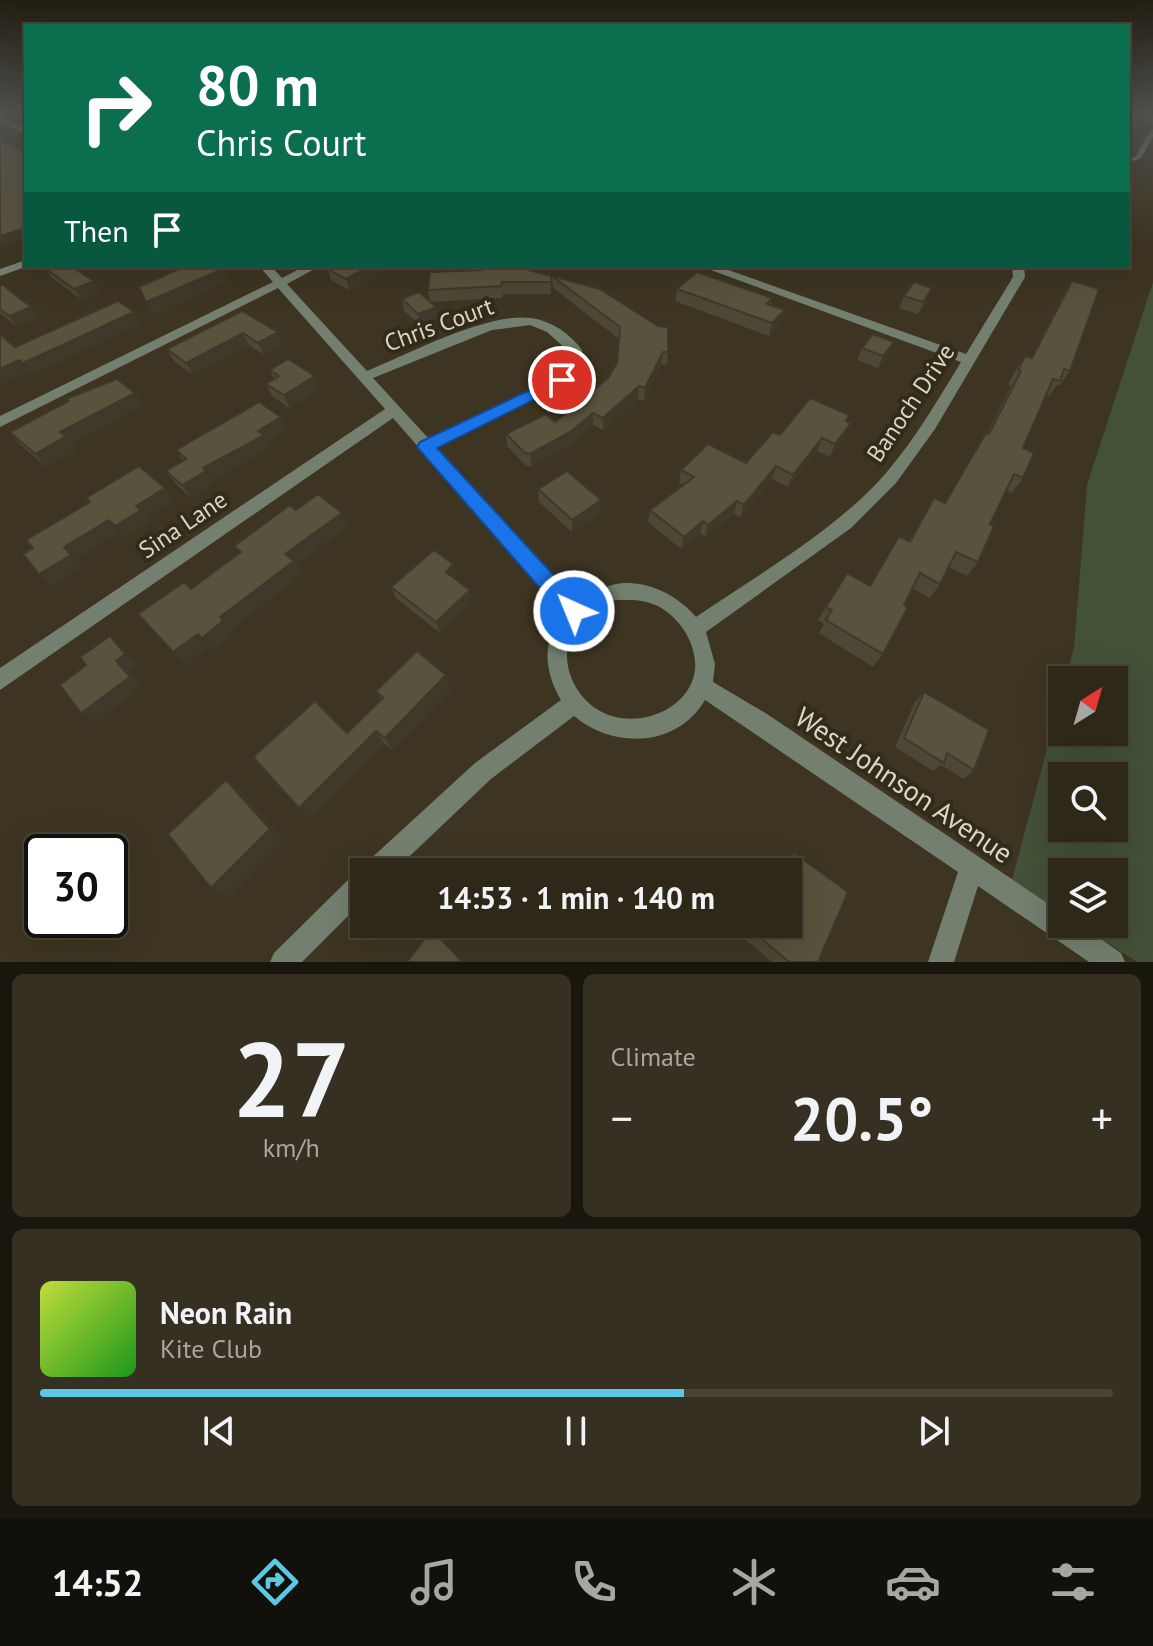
<!DOCTYPE html>
<meta charset="utf-8">
<style>
body{margin:0;font-family:"PT Sans",sans-serif;background:#363022;color:#f1f3f6;height:100vh;display:flex;flex-direction:column;font-size:30px;white-space:nowrap}
*{box-sizing:border-box;margin:0}
p{font-size:26px;color:#a7a6a2}
.icon{flex:none;width:44px;height:44px;fill:none;stroke:currentColor;stroke-width:2;stroke-linecap:round;stroke-linejoin:round}
.map{position:relative;height:962px;overflow:hidden}
.details{display:flex;flex-direction:column;gap:12px;padding:12px;background:#19160e;flex:1}
.details>*{flex:none}
.hud{position:absolute;left:24px;top:24px;width:1106px;height:244px;border-radius:0px;box-shadow:0 8px 32px #0002,0 0 0 2px #494438;background:#0b6e4f;color:#fff;overflow:hidden}
.needle{width:52px;rotate:37deg}
.fabs{position:absolute;left:1048px;top:666px;display:grid;gap:16px}
.fabs a{display:grid;place-items:center;width:80px;height:80px;border-radius:0px;background:#2e2819;box-shadow:0 8px 32px #0002,0 0 0 2px #494438;font-size:40px}
.speed{position:absolute;left:24px;top:834px;display:flex;gap:16px;font-size:40px;font-weight:700;text-align:center}
.speed>*{display:grid;place-content:center;width:104px;height:104px;border-radius:50%;background:#2e2819;box-shadow:0 8px 32px #0002,0 0 0 2px #494438;line-height:1}
.speed .limit{border:4px solid #111;border-radius:12px;background:#fff;color:#111}
.pin{position:absolute;display:grid;place-items:center;width:68px;height:68px;color:#fff;margin:-34px;border:4px solid #fff;border-radius:50%;box-shadow:0 2px 8px #0007}
.me{position:absolute;width:88px;margin:-44px;rotate:316deg;stroke-linejoin:round;filter:drop-shadow(0 0 6px #0008)}
.turn{display:flex;align-items:center;gap:28px;height:168px;padding:0 40px;font-size:36px}
.turn .icon{width:104px;height:104px;stroke-width:2.5}
.turn b{display:block;font-size:56px;line-height:68px}
.then{display:flex;align-items:center;height:76px;padding:0 40px;background:#0003;gap:16px;font-size:30px}
.big{font-size:60px;font-weight:600;line-height:1.1}
.details .widget{flex:1;display:flex;flex-direction:column;justify-content:center;gap:12px;min-width:0;padding:0 28px;border-radius:12px;background:#363022}
.details .dial{align-items:center;gap:0}
.dial b{font-size:104px;line-height:1}
.song{display:flex;align-items:center;gap:24px}
.cover{width:96px;height:96px;border-radius:12px;background:linear-gradient(135deg,hsl(70 70% 55%),hsl(120 70% 35%))}
.played{height:8px;border-radius:4px;background:linear-gradient(90deg,#5bc8e6 60%,#494438 60%)}
.keys{display:flex;justify-content:space-around;direction:ltr}
.heat{display:flex;justify-content:space-between;align-items:center;font-size:44px;direction:ltr}
.details .tiles{flex:1;display:grid;gap:12px;grid-template-columns:1fr 1fr}
.widget:last-child{grid-column:span 2}
.trip{position:absolute;left:350px;top:858px;width:452px;height:80px;border-radius:0px;background:#2e2819;box-shadow:0 8px 32px #0002,0 0 0 2px #494438;font-weight:600;line-height:80px;text-align:center}
.tabs{display:flex;height:128px;justify-content:space-around;align-items:center;background:#12100a;color:#a7a6a2}
.tabs .icon{width:56px;height:56px}
.tabs .on{color:#5bc8e6}
.tabs b{font-size:36px;color:#f1f3f6}
.map>svg:first-child{display:block}
.green{fill:#435137;fill-rule:evenodd}
.lines{fill:none;stroke-linecap:round;stroke-linejoin:round}
.service{fill:#737f6f;fill-rule:evenodd}
.minor{fill:#737f6f;fill-rule:evenodd}
.wall{fill:#4d4734}
.shaded-wall{fill:#3e392a}
.building{fill:#59523c;stroke:#3e392a;stroke-width:2}
.route{fill:#1a73e8;stroke:#114b97;stroke-width:2}
.labels{text-anchor:middle;stroke-width:8;stroke-linejoin:round;paint-order:stroke}
.street-label{font-size:24px;fill:#d9d5c8;stroke:#322b17}
.near-street-label{font-size:28px;fill:#d9d5c8;stroke:#322b17}
</style>
<div class="map">
<svg width="1153" height="962" viewBox="0 0 1153 962">
<rect width="100%" height="100%" fill="#3d3521"/>
<path class="green" d="M1153,282V962H1137L1079,924H1114V872H1062V913L1012,880L1062,693V732H1114V680H1065L1074,648L1087,485ZM1062,776H1114V828H1062Z"/>
<g class="lines">
<g class="service">
<polygon points="1128,114 1153,118 1153,122 1128,118"/>
<polygon points="1153,129 1153,137 1141,158 1128,163 1128,159 1136,156 1150,131"/>
</g>
<g class="minor">
<polygon points="0,117 26,129 26,134 0,122"/>
<polygon points="26,260 26,266 28,266 0,276 0,269"/>
<path d="M259,266H271L282,278L305,266H320L287,284L367,371C408,354 488,312 531,318C552,321 569,333 582,350L581,365L567,383L437,448L577,601C588,596 600,588 612,585C642,577 677,594 696,617C756,576 839,528 886,473C915,439 938,400 961,362L700,266H717L966,354L1013,277L1012,266H1024L1025,277L935,429L896,483L851,528L706,632L715,664L713,682L767,714L1062,913V924H1079L1121,953L1125,962H1089L978,886L954,962H928L958,872L705,700C677,748 613,749 574,716L491,779L393,872H364V900L302,962H270L274,953L355,873L364,870L366,863L475,763L561,700C544,671 541,640 564,614L393,418L0,690V668L385,409L278,288L0,427V416L273,282ZM530,325L547,332L568,351L567,364L557,377L429,439L373,378L492,330ZM616,600C628,600 641,599 653,604C682,615 705,655 691,684C676,716 630,728 600,711C565,691 553,640 588,614C596,608 607,604 616,600Z"/>
</g>
</g>
<g class="wall">
<polygon points="334,266 394,266 349,290 331,280 328,269"/>
<polygon points="536,266 536,272 551,276 551,294 503,294 502,298 431,302 438,319 421,326 404,311 402,299 430,302 428,290"/>
<polygon points="45,268 94,281 100,291 81,299 52,278"/>
<polygon points="552,276 668,352 667,365 661,364 644,401 638,399 603,430 593,425 571,445 531,466 526,466 507,446 506,434 555,422 608,378 617,363 619,339 553,288"/>
<polygon points="1072,281 1070,371 1059,386 1057,385 1049,396 1046,395 1023,448 1023,478 1012,493 1006,490 990,524 978,562 967,576 949,567 940,584 930,598 912,588 904,605 883,654 873,667 819,633 824,624 818,620 826,607 870,586 909,541 934,498 944,503 986,433 987,434 1011,386 1008,385 1015,371 1025,356 1031,358 1063,295"/>
<polygon points="0,286 38,317 17,327 0,313"/>
<polygon points="677,289 772,298 771,305 785,310 781,322 769,336 675,301"/>
<polygon points="904,296 926,300 918,314 899,308"/>
<polygon points="242,311 283,345 264,355 249,345 193,375 174,361 167,349"/>
<polygon points="862,348 889,355 878,368 857,360"/>
<polygon points="270,370 320,389 289,408 272,396 266,384 274,379"/>
<polygon points="135,393 143,405 72,444 76,450 46,467 21,445 10,432"/>
<polygon points="849,415 847,421 845,435 830,457 817,451 788,487 772,479 740,517 734,514 705,537 700,533 681,549 648,522 650,510 683,485 679,483 681,470 746,463 780,435"/>
<polygon points="287,429 267,442 270,448 212,480 214,483 191,498 175,483 166,471 183,461 176,450"/>
<polygon points="538,489 601,513 572,532 539,502"/>
<polygon points="453,564 456,576 455,578 473,601 440,633 396,598 391,587"/>
<polygon points="451,689 392,750 384,743 311,818 347,733 381,700 376,691"/>
<polygon points="924,692 974,770 963,779 941,765 933,771 895,747 915,702"/>
<polygon points="794,853 818,962 772,962 746,940 753,924 788,924 788,872 779,872 784,863"/>
</g>
<g class="shaded-wall">
<polygon points="26,228 26,239 0,248 0,236"/>
<polygon points="370,266 394,266 349,290 346,279"/>
<polygon points="530,266 536,266 536,275 525,269"/>
<polygon points="223,269 228,281 153,315 146,302"/>
<polygon points="94,281 100,291 81,299 74,289"/>
<polygon points="31,307 38,317 17,327 9,316"/>
<polygon points="436,307 438,319 421,326 418,314"/>
<polygon points="785,310 781,322 769,336 772,323"/>
<polygon points="134,312 141,324 32,375 23,363"/>
<polygon points="278,332 283,345 264,355 258,343"/>
<polygon points="243,333 249,345 193,375 186,363"/>
<polygon points="894,342 889,355 878,368 883,356"/>
<polygon points="663,352 661,364 644,401 645,388"/>
<polygon points="19,360 29,372 0,385 0,369"/>
<polygon points="315,376 320,389 289,408 284,395"/>
<polygon points="639,386 638,399 603,430 603,418"/>
<polygon points="135,393 143,405 72,444 76,450 46,467 35,454 60,432"/>
<polygon points="593,413 593,425 571,445 531,466 530,454"/>
<polygon points="281,417 287,429 267,442 270,448 212,480 214,483 191,498 182,485 203,468"/>
<polygon points="851,423 845,435 830,457 835,444"/>
<polygon points="822,438 817,451 788,487 793,475"/>
<polygon points="776,466 772,479 740,517 744,505"/>
<polygon points="165,488 174,501 147,517 151,522 125,538 115,526 136,506"/>
<polygon points="601,500 601,513 572,532 572,520"/>
<polygon points="737,501 734,514 705,537 708,525"/>
<polygon points="342,513 348,527 297,565 302,575 231,630 234,634 213,651 202,638 220,617 285,554"/>
<polygon points="109,520 119,533 76,559 83,567 52,586 39,574 64,547"/>
<polygon points="703,521 700,533 681,549 684,537"/>
<polygon points="453,564 456,576 449,583 446,572"/>
<polygon points="470,590 473,601 440,633 436,622"/>
<polygon points="198,634 209,647 186,665 173,652"/>
<polygon points="110,636 122,647 137,665 128,671 142,687 95,723 81,713 116,661"/>
<polygon points="446,675 451,689 392,750 385,738"/>
<polygon points="376,731 384,743 311,818 299,808"/>
<polygon points="226,780 242,792 284,840 229,897 211,888"/>
</g>
<g class="building">
<polygon points="0,139 26,153 26,228 0,236"/>
<polygon points="50,266 71,266 94,281 74,289 45,268"/>
<polygon points="185,266 218,266 223,269 146,302 139,287"/>
<polygon points="334,266 370,266 346,279 328,269"/>
<polygon points="484,266 530,266 525,269 551,276 551,282 502,282 501,286 428,290 430,272 483,270"/>
<polygon points="697,272 772,298 767,304 785,310 772,323 677,289"/>
<polygon points="552,276 600,289 658,326 668,327 668,352 663,352 645,388 639,386 603,418 593,413 570,432 530,454 525,453 506,434 546,414 555,422 608,378 617,363 620,327"/>
<polygon points="1072,281 1099,289 1070,371 1064,369 1060,381 1053,379 1023,448 1034,453 1023,478 1014,474 990,524 994,526 978,562 956,552 940,584 920,573 904,605 908,607 883,654 826,620 832,610 826,607 847,573 870,586 899,536 910,542 934,498 945,503 986,433 989,434 1021,371 1018,370 1025,356 1032,358"/>
<polygon points="914,282 932,288 923,302 904,296"/>
<polygon points="3,285 31,307 9,316 0,309 0,286"/>
<polygon points="419,292 436,307 418,314 402,299"/>
<polygon points="118,301 134,312 23,363 19,360 0,369 0,334 15,347"/>
<polygon points="242,311 278,332 258,343 243,333 186,363 167,349"/>
<polygon points="873,334 894,342 883,356 862,348"/>
<polygon points="288,359 315,376 284,395 266,384 279,376 270,370"/>
<polygon points="117,379 135,393 60,432 66,437 35,454 10,432 69,401 66,399"/>
<polygon points="810,398 849,415 846,421 851,423 835,444 822,438 793,475 776,466 744,505 737,501 708,525 703,521 684,537 650,510 694,477 681,470 708,444 746,463 773,432 780,435"/>
<polygon points="259,402 281,417 258,431 264,435 203,468 206,471 182,485 166,471 186,459 176,450"/>
<polygon points="139,466 165,488 136,506 141,510 115,526 109,520 64,547 71,555 39,574 23,554 33,548 26,540 90,502 86,498"/>
<polygon points="567,471 601,500 572,520 538,489"/>
<polygon points="318,494 342,513 285,554 294,561 220,617 223,621 202,638 198,634 173,652 138,614 184,582 191,589 241,552 234,546 290,505 296,510"/>
<polygon points="434,550 453,564 446,572 470,590 436,622 391,587"/>
<polygon points="110,636 125,654 116,661 130,677 81,713 60,685 86,665 80,657"/>
<polygon points="417,651 446,675 385,738 376,731 299,808 253,757 315,701 347,733 383,698 376,691"/>
<polygon points="924,692 989,730 974,770 947,753 944,763 904,738"/>
<polygon points="226,780 270,829 211,888 168,834"/>
<polygon points="794,853 848,892 818,962 789,962 755,933 759,924 788,924 788,872 785,872"/>
<polygon points="432,929 462,962 407,962"/>
</g>
<linearGradient id="sky" x2="0" y2="1"><stop stop-color="#221d12"/><stop offset="0.46" stop-color="#51514e"/><stop offset="1" stop-color="#51514e" stop-opacity="0"/></linearGradient>
<rect width="1153" height="246" fill="url(#sky)"/>
<polygon class="route" points="562,375 567,376 567,383 437,448 581,605 585,611 581,618 574,621 566,618 417,447 420,442"/>
<g class="labels">
<g class="street-label">
<text transform="translate(439 325) rotate(-20)" y="8">Chris Court</text>
<text transform="translate(911 403) rotate(-56)" y="8">Banoch Drive</text>
<text transform="translate(183 525) rotate(-34)" y="8">Sina Lane</text>
</g>
<g class="near-street-label">
<text transform="translate(904 785) rotate(34)" y="10">West Johnson Avenue</text>
</g>
</g>
</svg>
<div class="fabs">
<a><svg class="needle" viewBox="-14 -14 28 28"><path d="M0-13l5 13h-10z" fill="#e53935"/><path d="M0 13l5-13h-10z" fill="#a7a6a2"/></svg></a>
<a><svg class="icon" aria-label="search" viewBox="0 0 24 24"><circle cx="10" cy="10" r="6"/><path d="M15 15l6 6"/></svg></a>
<a><svg class="icon" aria-label="layers" viewBox="0 0 24 24"><path d="M12 4l9 5-9 5-9-5zM3 14l9 5 9-5"/></svg></a>
</div>
<div class="speed"><div class="limit">30</div></div>
<div class="pin" style="left:562px;top:380px;background:#d93025"><svg class="icon" aria-label="arrive" viewBox="0 0 24 24"><path d="M6 21V4h12l-3 4 3 4H6"/></svg></div>
<svg class="me" style="left:574px;top:611px" viewBox="-20 -20 40 40"><circle r="17" fill="#1a73e8" stroke="#fff" stroke-width="3"/><path d="M0-11L8 9 0 5-8 9z" fill="#fff"/></svg>
<div class="trip">14:53 · 1 min · 140 m</div>
<div class="hud">
<div class="turn"><svg class="icon" aria-label="right" viewBox="0 0 24 24"><path d="M7 20v-9h11M14 6l5 5-5 5"/></svg><div><b>80 m</b>Chris Court</div></div>
<div class="then">Then<svg class="icon" aria-label="arrive" viewBox="0 0 24 24"><path d="M6 21V4h12l-3 4 3 4H6"/></svg></div>
</div>
</div>
<section class="details">
<div class="tiles">
<div class="widget dial"><b>27</b><p>km/h</p></div>
<div class="widget"><p>Climate</p>
<div class="heat"><a>−</a><b class="big">20.5°</b><a>+</a></div>
</div>
<div class="widget">
<div class="song"><i class="cover"></i><div><b>Neon Rain</b><p>Kite Club</p></div></div>
<div class="played"></div>
<div class="keys"><svg class="icon" aria-label="previous" viewBox="0 0 24 24"><path d="M18 5L8 12l10 7zM5 5v14"/></svg><svg class="icon" aria-label="pause" viewBox="0 0 24 24"><path d="M8 5v14M16 5v14"/></svg><svg class="icon" aria-label="next" viewBox="0 0 24 24"><path d="M6 5l10 7-10 7zM19 5v14"/></svg></div>
</div>
</div>
</section>
<nav class="tabs">
<b>14:52</b>
<svg class="icon on" aria-label="directions" viewBox="0 0 24 24"><path d="M12 3l9 9-9 9-9-9zM9 14v-3h6M13 9l2 2-2 2"/></svg>
<svg class="icon" aria-label="music" viewBox="0 0 24 24"><path d="M9 18V5l10-2v13"/><circle cx="6" cy="18" r="3"/><circle cx="16" cy="16" r="3"/></svg>
<svg class="icon" aria-label="phone" viewBox="0 0 24 24"><path d="M5 4h4l2 5-3 2q2 4 5 5l2-3 5 2v4C11 20 4 13 5 4z"/></svg>
<svg class="icon" aria-label="climate" viewBox="0 0 24 24"><path d="M12 3v18M4 7l16 10M4 17L20 7"/></svg>
<svg class="icon" aria-label="car" viewBox="0 0 24 24"><path d="M5 17H2v-5l4-1 3-4h7l3 4 3 1v5h-3M9 17h6M6 11h13"/><circle cx="7" cy="17" r="2"/><circle cx="17" cy="17" r="2"/></svg>
<svg class="icon" aria-label="filters" viewBox="0 0 24 24"><path d="M4 7h16M4 17h16"/><circle cx="9" cy="7" r="2"/><circle cx="15" cy="17" r="2"/></svg>
</nav>
